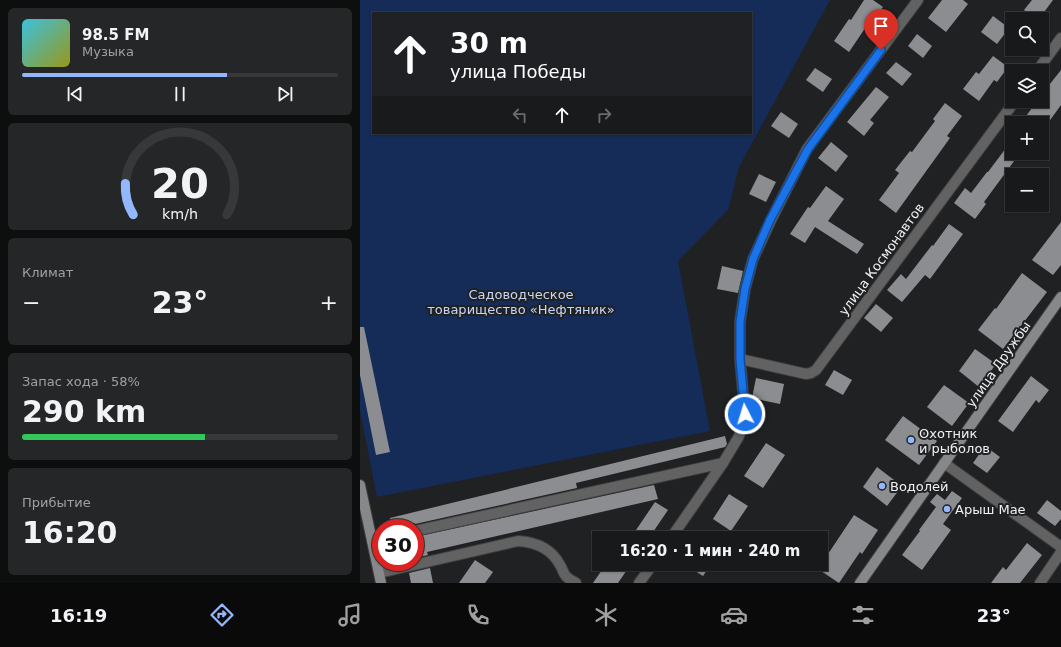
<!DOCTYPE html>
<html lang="ru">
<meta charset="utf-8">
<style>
body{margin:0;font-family:"DejaVu Sans",sans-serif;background:#252627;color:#f1f3f6;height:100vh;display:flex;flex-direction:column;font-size:15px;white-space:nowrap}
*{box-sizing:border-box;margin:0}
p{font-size:13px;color:#9fa0a2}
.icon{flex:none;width:22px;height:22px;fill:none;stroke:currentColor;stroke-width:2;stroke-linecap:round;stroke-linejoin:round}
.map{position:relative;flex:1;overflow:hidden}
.details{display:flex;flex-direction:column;gap:8px;padding:8px;background:#0d0e0e;width:360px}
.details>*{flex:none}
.hud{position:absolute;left:12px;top:12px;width:380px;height:122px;border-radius:0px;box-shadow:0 1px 3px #0004,0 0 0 1px #363839;background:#202124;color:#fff;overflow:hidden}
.fabs{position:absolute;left:645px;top:12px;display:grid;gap:8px}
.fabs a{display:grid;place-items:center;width:44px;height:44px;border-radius:0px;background:#18191a;box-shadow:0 1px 3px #0004,0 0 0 1px #363839;font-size:20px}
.speed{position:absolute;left:12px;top:519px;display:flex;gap:8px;font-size:20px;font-weight:700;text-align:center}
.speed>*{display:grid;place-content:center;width:52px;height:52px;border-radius:50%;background:#18191a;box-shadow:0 1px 3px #0004,0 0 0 1px #363839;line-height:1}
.speed .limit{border:6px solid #d22;background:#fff;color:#111}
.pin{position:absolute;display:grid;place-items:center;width:34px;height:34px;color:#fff;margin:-41px -17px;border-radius:50% 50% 50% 0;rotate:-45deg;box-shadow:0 0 4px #0007}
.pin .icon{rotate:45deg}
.me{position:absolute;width:44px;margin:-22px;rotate:355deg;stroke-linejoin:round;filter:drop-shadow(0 0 3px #0008)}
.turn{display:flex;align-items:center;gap:14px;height:84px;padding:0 12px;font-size:18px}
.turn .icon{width:52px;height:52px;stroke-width:2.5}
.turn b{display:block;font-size:28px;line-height:34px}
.lanes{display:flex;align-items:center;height:38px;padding:0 12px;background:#0003;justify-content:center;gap:20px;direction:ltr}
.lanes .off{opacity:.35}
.big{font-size:30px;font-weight:800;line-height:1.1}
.details .card{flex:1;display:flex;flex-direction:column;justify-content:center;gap:6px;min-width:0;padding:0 14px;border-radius:6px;background:#252627}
.details .dial{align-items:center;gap:0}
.dial svg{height:104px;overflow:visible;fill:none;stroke:#363839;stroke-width:7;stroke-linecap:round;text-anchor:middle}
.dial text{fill:#f1f3f6;stroke:none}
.song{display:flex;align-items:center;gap:12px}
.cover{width:48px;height:48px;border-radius:6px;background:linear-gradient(135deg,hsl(190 70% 55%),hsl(60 70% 35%))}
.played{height:4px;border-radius:2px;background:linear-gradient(90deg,#92b7fd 65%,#363839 65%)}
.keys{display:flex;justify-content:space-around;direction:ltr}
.heat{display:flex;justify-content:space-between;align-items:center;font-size:22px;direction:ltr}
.charge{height:6px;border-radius:3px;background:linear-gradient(90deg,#34c759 58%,#363839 0)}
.trip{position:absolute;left:232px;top:531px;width:236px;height:40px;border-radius:0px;background:#18191a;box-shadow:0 1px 3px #0004,0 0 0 1px #363839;font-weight:800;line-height:40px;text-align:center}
.dock{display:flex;height:64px;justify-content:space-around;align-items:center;background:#0a0a0a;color:#9fa0a2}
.dock .icon{width:28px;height:28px}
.dock .active{color:#92b7fd}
.dock b{font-size:18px;color:#f1f3f6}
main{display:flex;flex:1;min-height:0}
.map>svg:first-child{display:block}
.green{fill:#152b58;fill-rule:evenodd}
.building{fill:#8c8d90}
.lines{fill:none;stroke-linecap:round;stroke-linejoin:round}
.street-casing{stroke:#3d3e40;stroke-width:12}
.secondary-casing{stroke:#3d3e40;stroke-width:12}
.street{stroke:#626263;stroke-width:10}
.secondary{stroke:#878889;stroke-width:10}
.route-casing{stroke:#114b97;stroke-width:10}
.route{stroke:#1a73e8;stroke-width:7}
.poi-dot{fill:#92b7fd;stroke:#202123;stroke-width:1.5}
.labels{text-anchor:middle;stroke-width:4;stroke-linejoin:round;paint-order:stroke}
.street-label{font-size:13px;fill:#f0f1f3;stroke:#202123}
.park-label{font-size:13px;fill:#c5d7f8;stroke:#202123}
.poi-label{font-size:13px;fill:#f0f1f3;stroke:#202123;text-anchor:start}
</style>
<main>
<section class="details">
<div class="card">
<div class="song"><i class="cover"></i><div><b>98.5 FM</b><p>Музыка</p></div></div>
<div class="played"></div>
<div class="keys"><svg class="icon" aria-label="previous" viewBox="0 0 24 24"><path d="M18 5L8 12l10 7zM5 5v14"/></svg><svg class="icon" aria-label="pause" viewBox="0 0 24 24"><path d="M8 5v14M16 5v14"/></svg><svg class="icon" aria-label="next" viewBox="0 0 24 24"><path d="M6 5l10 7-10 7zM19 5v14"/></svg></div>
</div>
<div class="card dial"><svg viewBox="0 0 100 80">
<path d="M14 69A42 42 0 1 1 86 69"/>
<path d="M14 69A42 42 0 0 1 8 45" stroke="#92b7fd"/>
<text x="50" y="56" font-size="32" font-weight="700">20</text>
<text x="50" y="72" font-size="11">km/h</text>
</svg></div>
<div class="card"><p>Климат</p>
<div class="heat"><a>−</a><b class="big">23°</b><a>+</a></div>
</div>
<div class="card"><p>Запас хода · 58%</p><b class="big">290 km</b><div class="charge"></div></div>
<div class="card"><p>Прибытие</p><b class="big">16:20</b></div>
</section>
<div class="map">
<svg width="701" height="583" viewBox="0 0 701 583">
<rect width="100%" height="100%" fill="#202123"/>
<path class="green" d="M0,0H470L379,167L368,210L318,261L350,431L17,497L0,411ZM13,13H391V133H13Z"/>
<g class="building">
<polygon points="504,0 513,0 523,7 514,20 512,18 489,52 474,41 489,19 491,20"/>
<polygon points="582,0 603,0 608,4 586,32 568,18"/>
<polygon points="672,0 693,0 679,19 676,19 664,10"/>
<polygon points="633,16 649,28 637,44 621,32"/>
<polygon points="557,34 572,46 563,58 548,46"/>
<polygon points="633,56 648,67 637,82 634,80 619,101 603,89 616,72 619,74"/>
<polygon points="536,62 552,74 542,86 526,73"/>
<polygon points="455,68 472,79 463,92 446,80"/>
<polygon points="701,70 701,105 688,123 661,123 677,101 682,101 682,94"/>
<polygon points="516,87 529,97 510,120 514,123 504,136 487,122"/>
<polygon points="585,103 602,116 587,136 590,138 536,213 519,200 539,173 535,170 550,151 552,152 575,121 573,119"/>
<polygon points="421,112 438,124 429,138 411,126"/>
<polygon points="652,140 652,153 660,153 624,202 626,204 615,219 594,203 605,188 611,193 627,172 628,172"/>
<polygon points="471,142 488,156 476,172 458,158"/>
<polygon points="399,174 416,182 406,202 389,194"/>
<polygon points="466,186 484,199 468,221 504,244 497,254 455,227 445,243 430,234 448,207 450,208"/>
<polygon points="701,222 701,265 693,275 672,260"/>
<polygon points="589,224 603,234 570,279 565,275 542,302 527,290 541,274 546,279 572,245 573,246"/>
<polygon points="362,266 383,271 378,293 357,289"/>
<polygon points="662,273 687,292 643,349 618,330 635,308 636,309"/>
<polygon points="516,304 533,318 521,332 504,318"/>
<polygon points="0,327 4,327 30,452 16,455 0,375"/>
<polygon points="615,349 636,364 619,387 599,371"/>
<polygon points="474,370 492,380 483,395 465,385"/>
<polygon points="671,376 689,390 679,403 676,400 653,432 638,421"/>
<polygon points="396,378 424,384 420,404 392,398"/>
<polygon points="584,385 609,403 592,426 567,407"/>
<polygon points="543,416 577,441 559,465 525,440"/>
<polygon points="365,436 367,444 365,447 216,483 217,488 55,524 55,523 32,528 30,518"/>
<polygon points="406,443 425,455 403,488 384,476"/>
<polygon points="625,446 640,457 627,473 613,463"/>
<polygon points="517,467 542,486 527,506 503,487"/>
<polygon points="294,485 298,499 67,552 68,555 55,558 55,537"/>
<polygon points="592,491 602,498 583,524 591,530 562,570 542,555 560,531 559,530 576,507 570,502 577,494 585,500"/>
<polygon points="369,494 388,506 371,531 353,519"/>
<polygon points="687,500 701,511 701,519 695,526 677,513"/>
<polygon points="295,502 308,510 289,538 282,538 274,533"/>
<polygon points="494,515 518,530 502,554 500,552 479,583 458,569"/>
<polygon points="667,543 682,555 660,583 631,583 643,567 646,570"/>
<polygon points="115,560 133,572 125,583 99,583"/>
<polygon points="246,564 252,568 255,564 271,564 258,583 233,583"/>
<polygon points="324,564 351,564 343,576"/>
<polygon points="70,568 73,583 51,583 49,573"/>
</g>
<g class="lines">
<defs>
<g id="street">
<polyline points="677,71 701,38"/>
<polyline points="380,359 446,374 451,373 456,370 655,101"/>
<polyline points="584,463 701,547"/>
<polyline points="55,531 363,463 378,438 384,424 385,414 380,359 380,322 385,289 393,259 411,220 447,149 558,0"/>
<polyline points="311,538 363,463"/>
<polyline points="12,540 21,538"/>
<path d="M19,573L158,541C175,542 191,548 200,565C203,569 203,575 208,578C210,580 213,581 216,583"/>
<polyline points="279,583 293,564"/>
<polyline points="680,583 701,552"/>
</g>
<g id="secondary">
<polyline points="0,485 21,583"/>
<polyline points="500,583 701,297"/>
</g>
</defs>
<use href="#street" class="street-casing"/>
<use href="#secondary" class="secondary-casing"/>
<use href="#street" class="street"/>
<use href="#secondary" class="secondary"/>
</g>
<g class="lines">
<defs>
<polyline id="route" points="385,414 380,359 380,322 385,289 393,259 410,220 448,149 521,50"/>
</defs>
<use href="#route" class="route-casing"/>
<use href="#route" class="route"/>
</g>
<g class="poi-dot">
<circle cx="551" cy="440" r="4"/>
<circle cx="522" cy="486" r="4"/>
<circle cx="587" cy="509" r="4"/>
</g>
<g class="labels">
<g class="street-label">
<text transform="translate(521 259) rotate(-54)" y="5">улица Космонавтов</text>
<text transform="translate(638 364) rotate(-55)" y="5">улица Дружбы</text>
</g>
<g class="park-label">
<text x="161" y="299">Садоводческое<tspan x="161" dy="15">товарищество «Нефтяник»</tspan></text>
</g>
<g class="poi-label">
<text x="559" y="438">Охотник<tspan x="559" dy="15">и рыболов</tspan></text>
<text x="530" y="491">Водолей</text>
<text x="595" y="514">Арыш Мае</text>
</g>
</g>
</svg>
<div class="fabs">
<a><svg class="icon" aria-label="search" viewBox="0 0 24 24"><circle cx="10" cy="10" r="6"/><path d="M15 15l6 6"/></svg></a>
<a><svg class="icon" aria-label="layers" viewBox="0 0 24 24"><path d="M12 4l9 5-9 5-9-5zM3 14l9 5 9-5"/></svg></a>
<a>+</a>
<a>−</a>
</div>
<div class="speed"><div class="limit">30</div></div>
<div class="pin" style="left:521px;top:50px;background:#d93025"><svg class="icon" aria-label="arrive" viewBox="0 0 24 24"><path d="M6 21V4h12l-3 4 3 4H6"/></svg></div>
<svg class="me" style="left:385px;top:414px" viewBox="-20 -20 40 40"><circle r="17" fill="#1a73e8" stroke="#fff" stroke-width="3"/><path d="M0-11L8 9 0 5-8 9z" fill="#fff"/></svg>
<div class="trip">16:20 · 1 мин · 240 m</div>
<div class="hud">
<div class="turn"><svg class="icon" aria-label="ahead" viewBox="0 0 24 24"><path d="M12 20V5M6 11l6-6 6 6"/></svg><div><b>30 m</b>улица Победы</div></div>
<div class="lanes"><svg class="icon off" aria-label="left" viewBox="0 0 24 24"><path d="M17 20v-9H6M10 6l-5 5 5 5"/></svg><svg class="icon" aria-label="ahead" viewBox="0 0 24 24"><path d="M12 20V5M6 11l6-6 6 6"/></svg><svg class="icon off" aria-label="right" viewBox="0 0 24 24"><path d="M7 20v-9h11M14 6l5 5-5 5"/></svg></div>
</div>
</div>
</main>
<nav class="dock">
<b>16:19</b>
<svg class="icon active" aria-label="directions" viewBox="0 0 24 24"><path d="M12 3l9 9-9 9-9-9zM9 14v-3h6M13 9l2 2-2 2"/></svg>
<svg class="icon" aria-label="music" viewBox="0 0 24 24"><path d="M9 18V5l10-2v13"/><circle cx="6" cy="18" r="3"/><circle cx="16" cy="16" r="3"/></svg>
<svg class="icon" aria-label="phone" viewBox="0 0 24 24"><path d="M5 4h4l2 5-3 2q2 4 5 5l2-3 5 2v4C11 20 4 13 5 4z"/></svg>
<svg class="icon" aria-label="climate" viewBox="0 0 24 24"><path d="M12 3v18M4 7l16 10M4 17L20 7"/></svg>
<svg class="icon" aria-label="car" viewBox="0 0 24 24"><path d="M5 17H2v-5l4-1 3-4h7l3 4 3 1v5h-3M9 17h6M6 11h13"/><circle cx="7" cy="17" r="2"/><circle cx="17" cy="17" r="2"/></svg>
<svg class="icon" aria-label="filters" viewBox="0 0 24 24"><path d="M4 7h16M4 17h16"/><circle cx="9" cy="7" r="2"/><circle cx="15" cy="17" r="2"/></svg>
<b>23°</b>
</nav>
